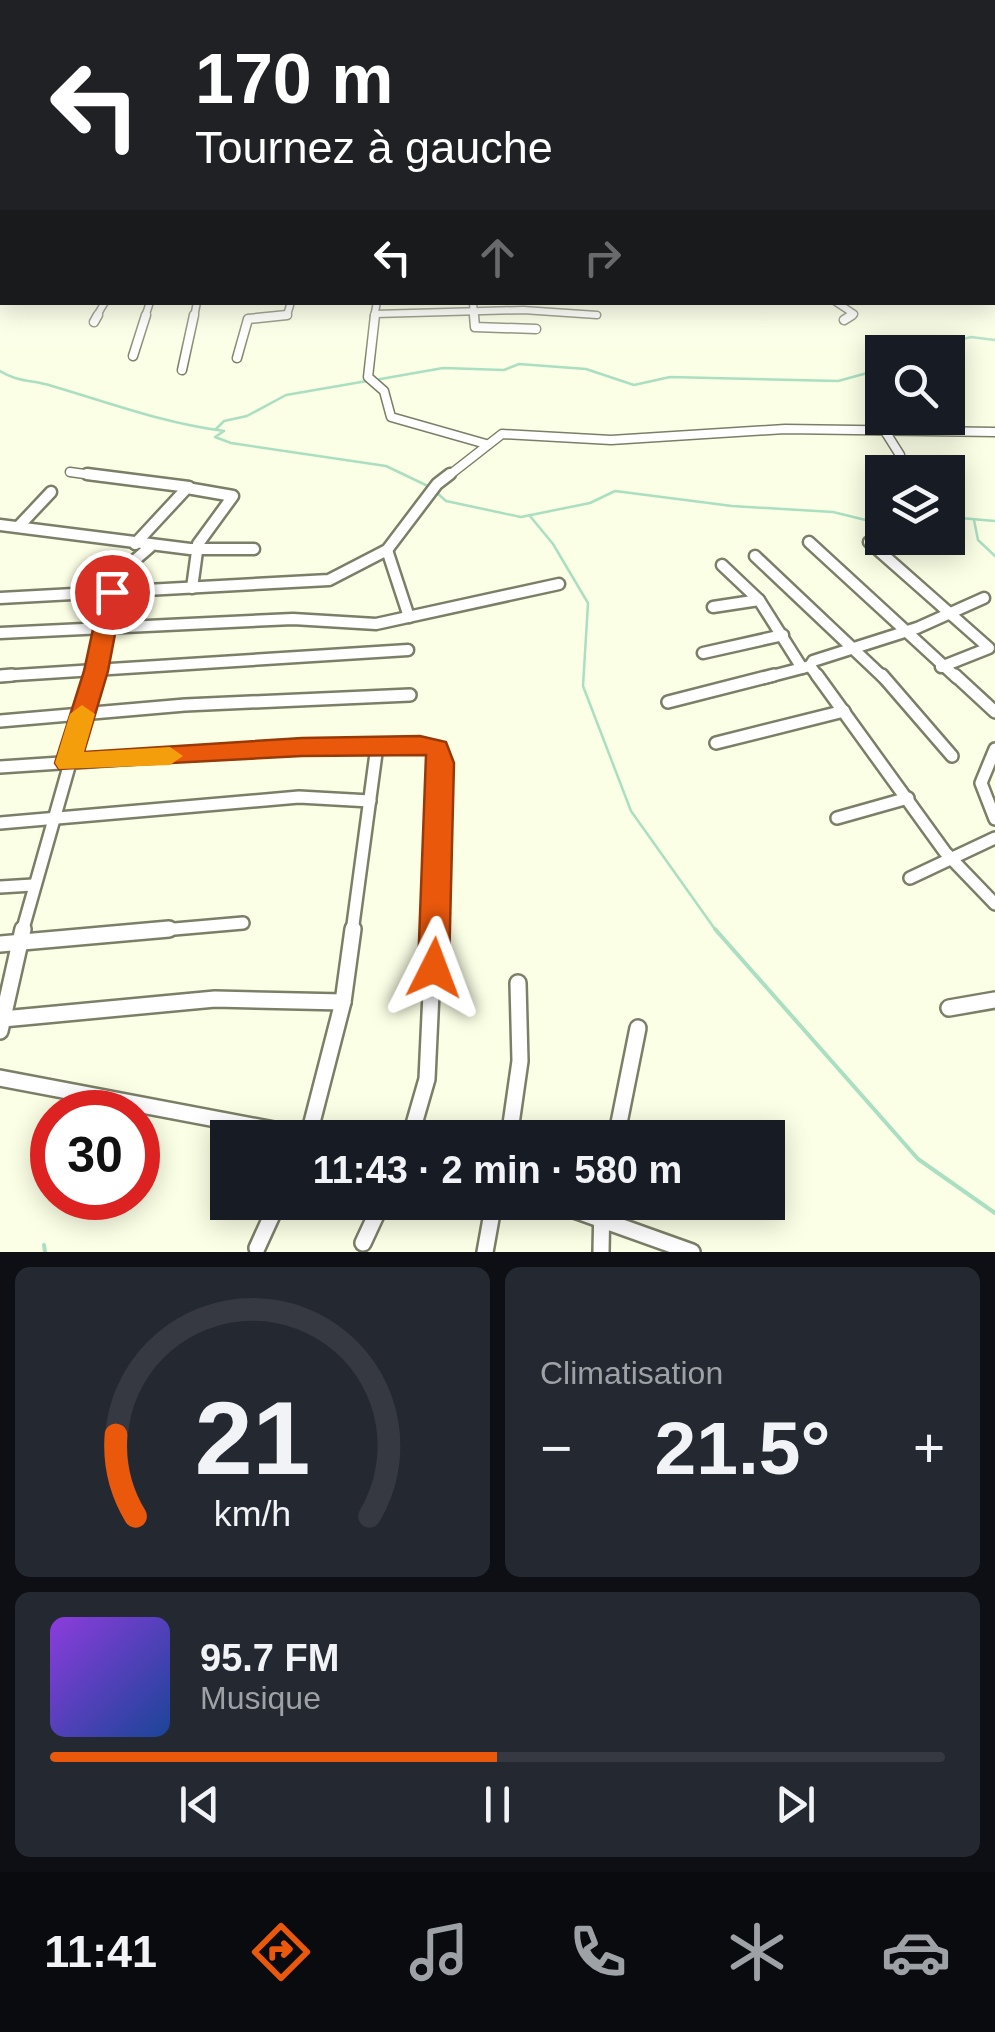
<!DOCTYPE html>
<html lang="fr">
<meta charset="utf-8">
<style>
body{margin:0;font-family:Arial,sans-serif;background:#242831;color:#f1f3f6;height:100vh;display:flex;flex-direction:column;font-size:38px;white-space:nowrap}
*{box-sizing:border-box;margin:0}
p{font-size:32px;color:#9ea1a6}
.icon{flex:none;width:55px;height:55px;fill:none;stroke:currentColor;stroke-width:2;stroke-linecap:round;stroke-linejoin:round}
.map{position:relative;height:1252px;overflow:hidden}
.sheet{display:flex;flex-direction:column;gap:15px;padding:15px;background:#0d0f14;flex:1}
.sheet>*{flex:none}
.top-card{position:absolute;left:0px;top:0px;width:995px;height:305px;box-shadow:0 5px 25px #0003;background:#202124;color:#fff;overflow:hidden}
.tools{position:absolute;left:865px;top:335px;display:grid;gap:20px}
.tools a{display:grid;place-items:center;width:100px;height:100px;border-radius:0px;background:#171b24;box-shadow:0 5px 25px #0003;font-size:50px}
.speed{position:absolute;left:30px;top:1090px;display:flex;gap:20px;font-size:50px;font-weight:700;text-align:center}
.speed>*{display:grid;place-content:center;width:130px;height:130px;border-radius:50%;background:#171b24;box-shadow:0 5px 25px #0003;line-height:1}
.speed .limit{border:15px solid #d22;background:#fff;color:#111}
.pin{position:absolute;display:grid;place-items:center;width:85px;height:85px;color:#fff;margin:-42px;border:5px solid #fff;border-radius:50%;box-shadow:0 2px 10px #0007}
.me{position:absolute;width:110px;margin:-55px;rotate:3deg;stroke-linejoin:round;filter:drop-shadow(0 0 8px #0008)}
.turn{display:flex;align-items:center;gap:35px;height:210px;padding:0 30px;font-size:45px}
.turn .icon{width:130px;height:130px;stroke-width:2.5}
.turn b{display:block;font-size:70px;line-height:85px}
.lanes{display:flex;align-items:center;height:95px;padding:0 30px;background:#0003;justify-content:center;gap:50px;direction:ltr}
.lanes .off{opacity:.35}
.big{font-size:75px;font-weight:700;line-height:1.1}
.sheet .tile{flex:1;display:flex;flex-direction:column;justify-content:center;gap:15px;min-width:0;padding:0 35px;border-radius:15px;background:#242831}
.sheet .dial{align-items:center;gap:0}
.dial svg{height:260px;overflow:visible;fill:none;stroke:#363941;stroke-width:7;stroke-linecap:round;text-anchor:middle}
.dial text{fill:#f1f3f6;stroke:none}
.song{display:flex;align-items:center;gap:30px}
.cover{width:120px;height:120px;border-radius:15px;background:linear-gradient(135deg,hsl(270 70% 55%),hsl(220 70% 35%))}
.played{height:10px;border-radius:5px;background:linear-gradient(90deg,#ea580c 50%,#363941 50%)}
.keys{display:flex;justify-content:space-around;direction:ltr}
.heat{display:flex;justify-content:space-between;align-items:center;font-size:55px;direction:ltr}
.sheet .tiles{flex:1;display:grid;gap:15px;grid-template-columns:1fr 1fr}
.tile:last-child{grid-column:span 2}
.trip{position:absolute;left:210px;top:1120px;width:575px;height:100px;border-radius:0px;background:#171b24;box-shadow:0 5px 25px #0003;font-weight:700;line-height:100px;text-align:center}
.tab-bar{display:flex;height:160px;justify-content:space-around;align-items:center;background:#090b0e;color:#9ea1a6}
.tab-bar .icon{width:70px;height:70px}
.tab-bar .active{color:#ea580c}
.tab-bar b{font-size:45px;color:#f1f3f6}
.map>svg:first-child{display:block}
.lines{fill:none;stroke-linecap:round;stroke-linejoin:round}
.stream-far1{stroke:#abdfc1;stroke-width:2.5}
.stream{stroke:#abdfc1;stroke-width:4}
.street-far4-casing{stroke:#7c7f68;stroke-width:9}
.street-far3-casing{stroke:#7c7f68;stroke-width:11}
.street-far2-casing{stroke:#7c7f68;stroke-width:15}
.street-far1-casing{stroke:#7c7f68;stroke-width:16}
.street-casing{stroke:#7c7f68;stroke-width:20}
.street-far4{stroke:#fff;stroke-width:6}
.street-far3{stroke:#fff;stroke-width:8}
.street-far2{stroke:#fff;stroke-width:10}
.street-far1{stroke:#fff;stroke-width:11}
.street{stroke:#fff;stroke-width:15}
.route{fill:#ea580c;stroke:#983908;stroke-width:2.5}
.slow{fill:#f59e0b}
</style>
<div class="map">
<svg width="995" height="1252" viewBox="0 0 995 1252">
<rect width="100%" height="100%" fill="#fbffe5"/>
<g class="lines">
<g class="stream-far1">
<polyline points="947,352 952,350 944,344 971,337 995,340"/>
<path d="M0,371C17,382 33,380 52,386C110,403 163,423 224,431L215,437L231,443L386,466L430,487"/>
<polyline points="375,380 443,368 504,370 519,364 586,369 634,385 670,377 838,381 882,369"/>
<polyline points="216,429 224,421 247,416 286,395 367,381"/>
<polyline points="436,492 446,501 521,517 590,503 615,491 732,506 833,512 882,524"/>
<polyline points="530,516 553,544 588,603 583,686 631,811 717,932"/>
<polyline points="948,517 995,521"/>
<polyline points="974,520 978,540 995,556"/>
</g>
<g class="stream">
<polyline points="715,929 918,1159 995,1213"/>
<polyline points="44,1245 45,1252"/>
</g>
<defs>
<g id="street-far4">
<polyline points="473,302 474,317"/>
<polyline points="836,302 854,314 848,317"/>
<polyline points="375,314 523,310 597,315"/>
<polyline points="96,317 105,302"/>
<polyline points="145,317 150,302"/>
<polyline points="194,317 197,302"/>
<polyline points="263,317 287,315 291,302"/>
<polyline points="374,317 377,302"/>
</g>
<g id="street-far3">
<polyline points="375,315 368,377 384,391 391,417 486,444"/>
<polyline points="474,315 475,327 536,329"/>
<polyline points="844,320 852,315"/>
<polyline points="94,322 98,315"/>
<polyline points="133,356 146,315"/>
<polyline points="237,358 248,319 287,315"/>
<polyline points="182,370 194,315"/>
<polyline points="883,428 900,455"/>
<polyline points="70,472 106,477"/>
<polyline points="447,477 502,434 611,440 785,429 995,432"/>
</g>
<g id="street-far2">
<polyline points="87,474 189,487"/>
<polyline points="0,525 190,549 254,549"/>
<polyline points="19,526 51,492"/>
<polyline points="809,542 957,678"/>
<polyline points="869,542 989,648 941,667"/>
<polyline points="135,544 187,488 233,496 198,544 192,588"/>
<polyline points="387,550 409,617"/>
<polyline points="755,556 884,678"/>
<polyline points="722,565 759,600 802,668"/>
<polyline points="0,598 329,580 387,550 437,484 450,474"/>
<polyline points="713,607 759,600"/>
<polyline points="0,633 293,619 376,624 559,584"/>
<polyline points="703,653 783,635"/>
<polyline points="0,676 408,650"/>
<polyline points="94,678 112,592 107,584 150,547"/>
<polyline points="764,678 810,666"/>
<polyline points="819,678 810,666 813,661 917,628 984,598"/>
</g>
<g id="street-far1">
<polyline points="817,675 945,852 995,904"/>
<polyline points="882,675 952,756"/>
<polyline points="955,675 995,712"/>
<polyline points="0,676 12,675"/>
<polyline points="668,702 774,675"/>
<polyline points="0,721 185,705 410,695"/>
<polyline points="716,743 844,711"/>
<polyline points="995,749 981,783 995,819"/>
<polyline points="0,767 302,747 437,748 441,763 434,932"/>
<polyline points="837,818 908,798"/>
<polyline points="0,823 299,797 370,801"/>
<polyline points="910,878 995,838"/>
<polyline points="0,887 33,885"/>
<polyline points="22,932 95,675"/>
<polyline points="140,932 243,923"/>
<polyline points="352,932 377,746"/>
</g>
<g id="street">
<polyline points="0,944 169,929"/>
<polyline points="949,1008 995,1000"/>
<polyline points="3,1019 215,999 343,1002"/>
<polyline points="0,1031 23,929"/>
<polyline points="0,1078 316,1138"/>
<polyline points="308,1138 343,1002 353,929"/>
<polyline points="410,1138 427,1079 434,929"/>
<polyline points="509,1138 520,1061 518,983"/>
<polyline points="616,1138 638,1028"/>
<polyline points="552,1202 692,1252"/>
<polyline points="363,1243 382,1202"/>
<polyline points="257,1248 278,1202"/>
<polyline points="485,1252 494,1202"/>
<polyline points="601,1252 602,1202"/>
</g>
</defs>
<use href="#street-far4" class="street-far4-casing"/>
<use href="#street-far3" class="street-far3-casing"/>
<use href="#street-far2" class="street-far2-casing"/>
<use href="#street-far1" class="street-far1-casing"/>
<use href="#street" class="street-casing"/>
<use href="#street-far4" class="street-far4"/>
<use href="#street-far3" class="street-far3"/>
<use href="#street-far2" class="street-far2"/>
<use href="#street-far1" class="street-far1"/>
<use href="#street" class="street"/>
</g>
<linearGradient id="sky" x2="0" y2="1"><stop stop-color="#8fc5d8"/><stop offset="0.52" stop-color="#fdfff3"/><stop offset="1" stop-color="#fdfff3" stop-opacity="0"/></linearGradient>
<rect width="995" height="366" fill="url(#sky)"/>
<polygon class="route" points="112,585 123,592 108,671 84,752 302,738 420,736 446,742 454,763 449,968 445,977 434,981 422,977 418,968 426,755 302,756 59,769 55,763 84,671 101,592"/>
<polygon class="slow" points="82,705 95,714 84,752 170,747 183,756 170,765 59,769 55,763 70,714"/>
</svg>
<div class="tools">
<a><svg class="icon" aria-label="search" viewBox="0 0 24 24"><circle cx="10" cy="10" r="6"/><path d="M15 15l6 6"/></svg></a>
<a><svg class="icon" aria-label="layers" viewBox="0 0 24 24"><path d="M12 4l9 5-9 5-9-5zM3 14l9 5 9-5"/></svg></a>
</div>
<div class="speed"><div class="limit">30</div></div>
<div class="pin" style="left:112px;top:592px;background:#d93025"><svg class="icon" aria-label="arrive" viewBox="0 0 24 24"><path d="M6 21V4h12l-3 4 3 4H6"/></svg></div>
<svg class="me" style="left:434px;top:968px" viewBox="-20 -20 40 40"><path d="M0-17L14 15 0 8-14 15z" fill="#ea580c" stroke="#fff" stroke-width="4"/></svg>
<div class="trip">11:43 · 2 min · 580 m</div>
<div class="top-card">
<div class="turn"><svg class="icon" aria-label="left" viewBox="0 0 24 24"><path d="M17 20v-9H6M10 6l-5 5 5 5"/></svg><div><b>170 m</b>Tournez à gauche</div></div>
<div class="lanes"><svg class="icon" aria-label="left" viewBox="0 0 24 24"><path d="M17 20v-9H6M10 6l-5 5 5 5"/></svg><svg class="icon off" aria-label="ahead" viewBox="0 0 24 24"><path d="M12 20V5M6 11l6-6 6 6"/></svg><svg class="icon off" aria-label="right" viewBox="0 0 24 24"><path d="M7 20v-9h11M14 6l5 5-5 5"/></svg></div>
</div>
</div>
<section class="sheet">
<div class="tiles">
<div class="tile dial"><svg viewBox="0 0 100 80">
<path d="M14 69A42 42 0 1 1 86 69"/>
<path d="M14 69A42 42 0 0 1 8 44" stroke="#ea580c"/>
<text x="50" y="56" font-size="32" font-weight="700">21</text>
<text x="50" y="72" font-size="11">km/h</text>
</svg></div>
<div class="tile"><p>Climatisation</p>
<div class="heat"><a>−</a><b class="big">21.5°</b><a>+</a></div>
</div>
<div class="tile">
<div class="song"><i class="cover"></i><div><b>95.7 FM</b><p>Musique</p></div></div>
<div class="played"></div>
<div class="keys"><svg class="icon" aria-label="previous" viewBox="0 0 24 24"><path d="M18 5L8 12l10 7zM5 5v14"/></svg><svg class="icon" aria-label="pause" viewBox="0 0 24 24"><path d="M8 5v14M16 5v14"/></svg><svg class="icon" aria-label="next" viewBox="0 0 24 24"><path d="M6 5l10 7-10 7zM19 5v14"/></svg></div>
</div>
</div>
</section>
<nav class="tab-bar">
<b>11:41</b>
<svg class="icon active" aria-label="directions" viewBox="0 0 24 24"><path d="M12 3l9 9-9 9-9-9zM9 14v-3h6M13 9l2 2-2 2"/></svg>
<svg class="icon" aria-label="music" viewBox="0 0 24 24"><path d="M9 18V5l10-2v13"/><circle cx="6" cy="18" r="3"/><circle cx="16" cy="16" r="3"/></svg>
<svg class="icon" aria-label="phone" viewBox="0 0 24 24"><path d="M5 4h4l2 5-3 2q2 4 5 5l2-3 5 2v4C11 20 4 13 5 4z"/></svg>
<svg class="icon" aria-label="climate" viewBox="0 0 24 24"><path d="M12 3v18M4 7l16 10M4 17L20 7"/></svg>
<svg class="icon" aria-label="car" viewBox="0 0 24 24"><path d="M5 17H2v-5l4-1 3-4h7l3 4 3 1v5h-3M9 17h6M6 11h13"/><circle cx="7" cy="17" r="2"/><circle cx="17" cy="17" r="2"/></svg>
</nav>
